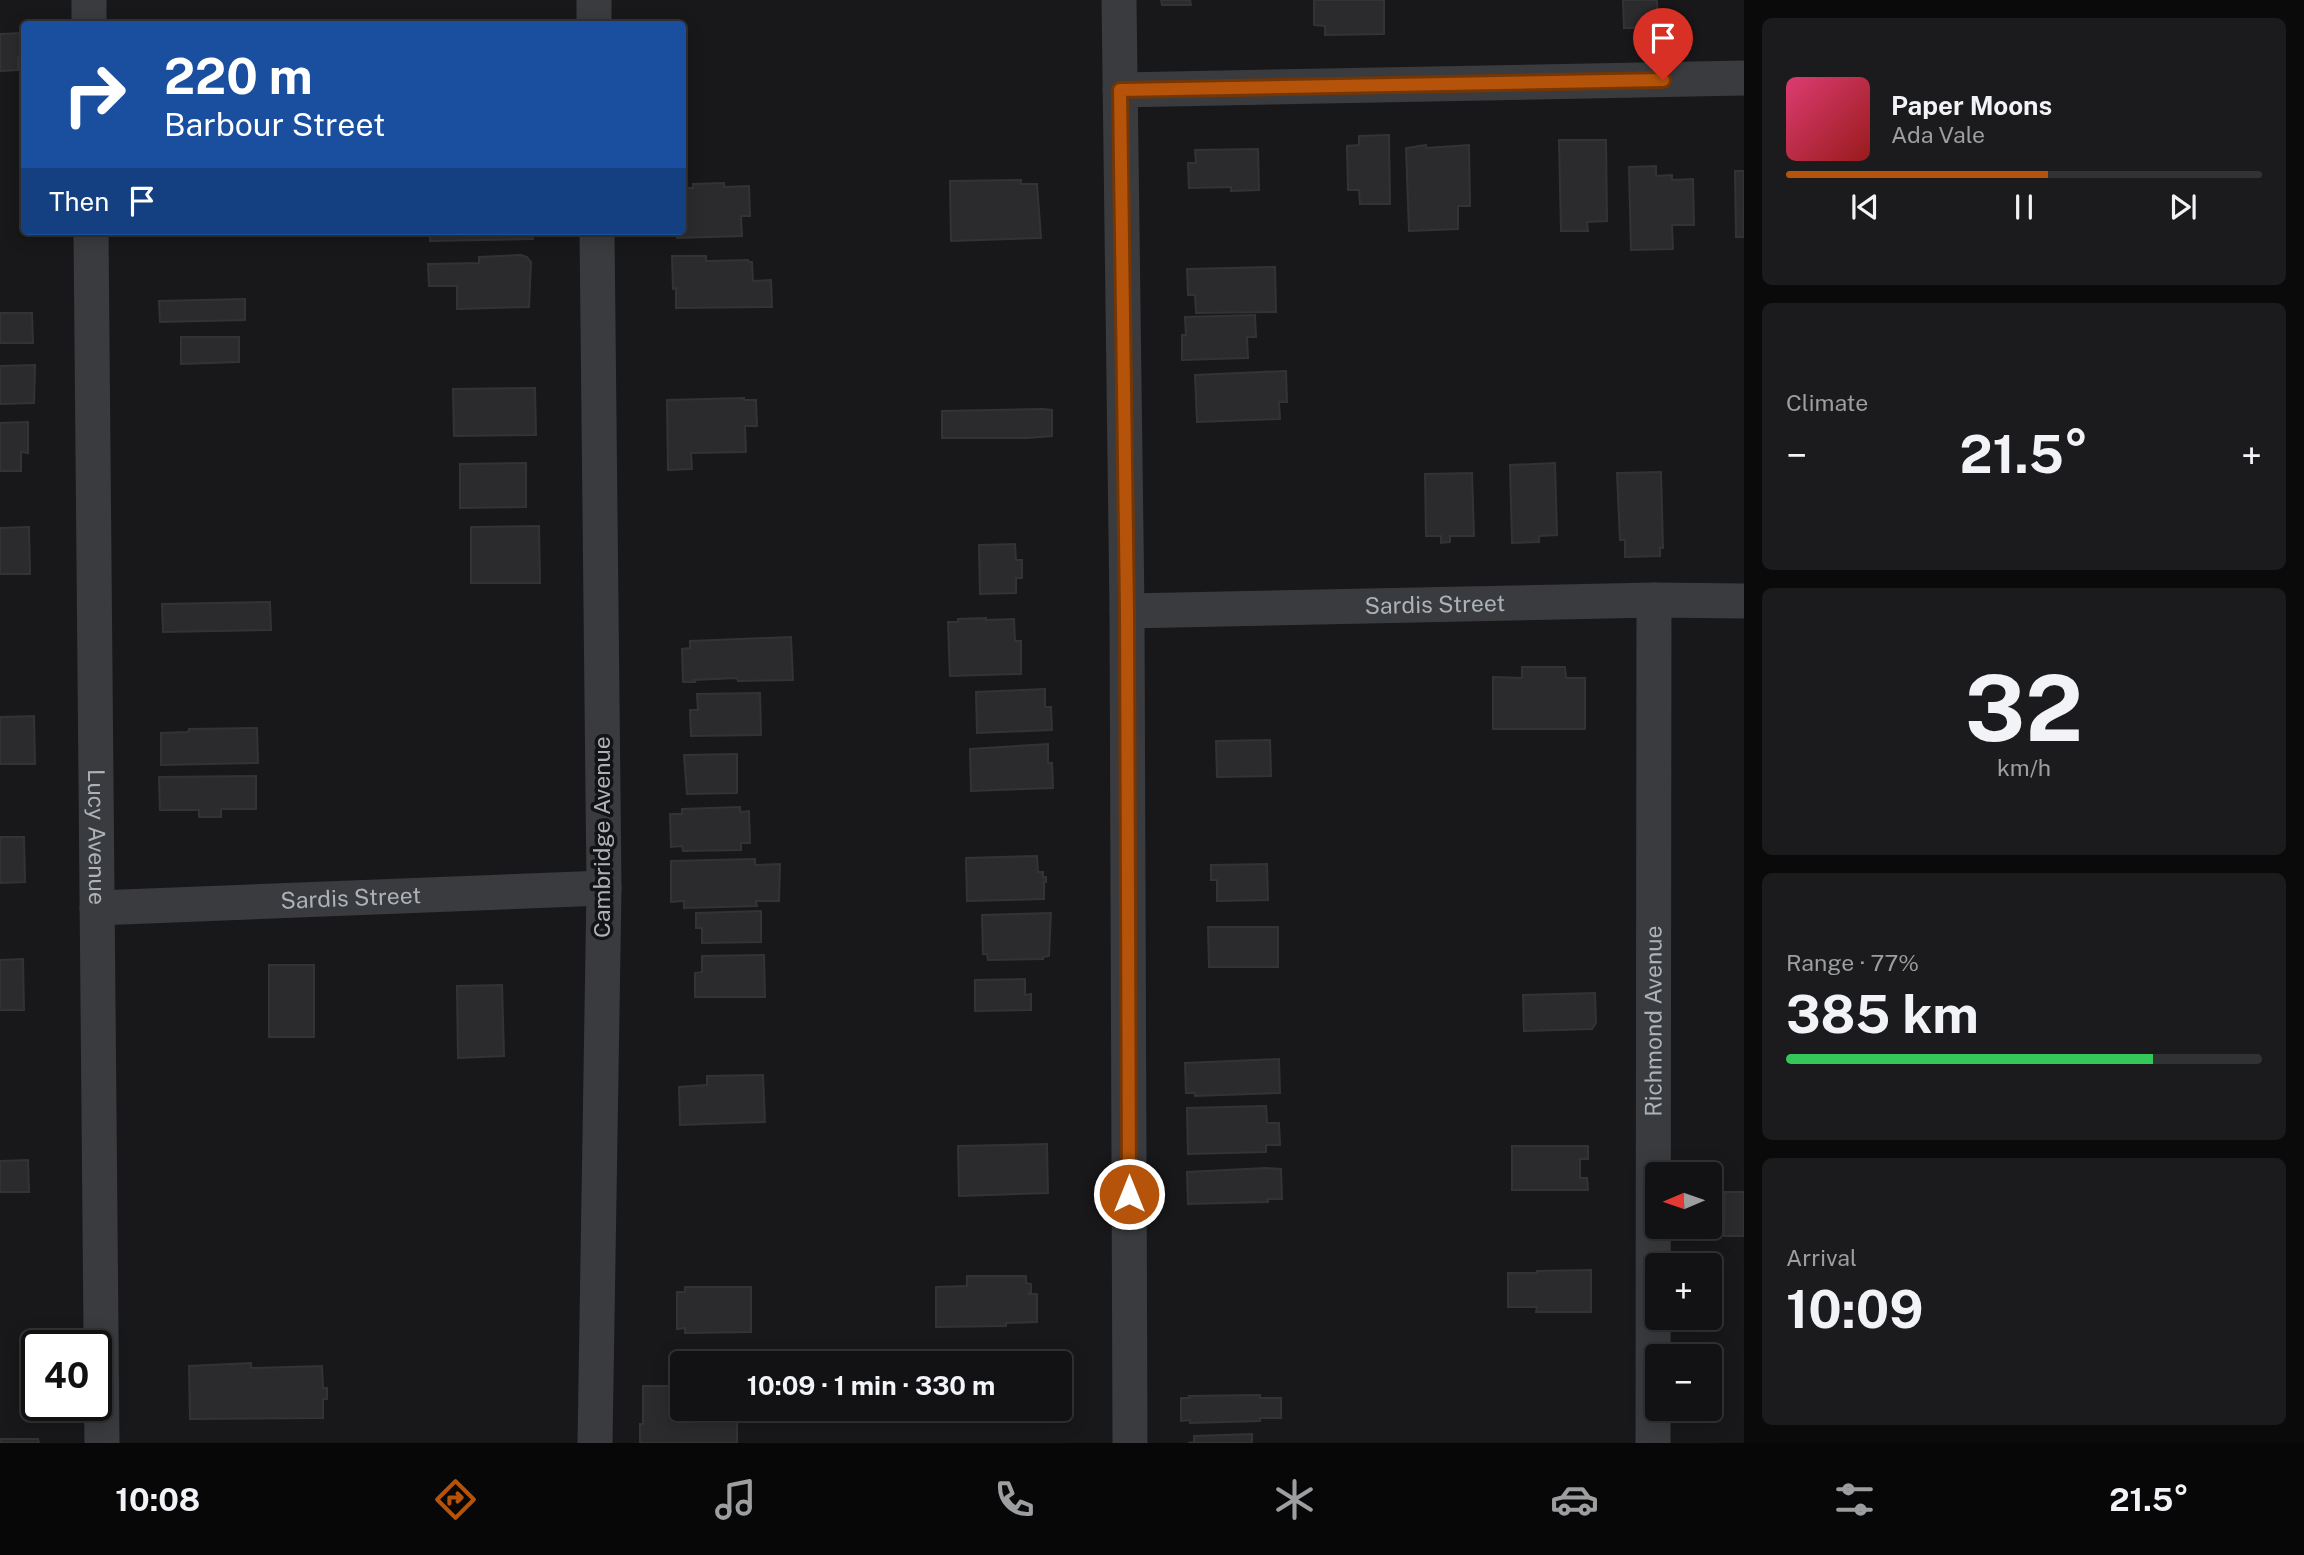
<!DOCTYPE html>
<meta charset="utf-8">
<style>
body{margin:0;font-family:"Public Sans",sans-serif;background:#1b1b1d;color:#f1f3f6;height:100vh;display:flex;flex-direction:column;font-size:26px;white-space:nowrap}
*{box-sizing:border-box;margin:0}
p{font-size:23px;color:#9c9ea0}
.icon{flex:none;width:38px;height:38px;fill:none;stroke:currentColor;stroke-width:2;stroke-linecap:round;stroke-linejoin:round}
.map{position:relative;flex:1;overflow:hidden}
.sheet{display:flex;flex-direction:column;gap:18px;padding:18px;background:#0a0a0b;width:560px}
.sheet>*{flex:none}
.banner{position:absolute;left:21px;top:21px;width:665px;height:214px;border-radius:7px;box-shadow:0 4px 18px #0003,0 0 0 2px #313234;background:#1a4fa0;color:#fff;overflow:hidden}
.needle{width:46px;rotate:268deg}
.tools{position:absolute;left:1645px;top:1162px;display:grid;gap:14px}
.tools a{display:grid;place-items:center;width:77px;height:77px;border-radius:7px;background:#121214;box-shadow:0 4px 18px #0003,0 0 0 2px #313234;font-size:35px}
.speed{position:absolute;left:21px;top:1330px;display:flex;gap:14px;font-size:35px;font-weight:700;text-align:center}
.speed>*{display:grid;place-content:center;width:91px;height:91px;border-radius:50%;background:#121214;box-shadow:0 4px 18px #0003,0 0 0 2px #313234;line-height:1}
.speed .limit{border:4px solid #111;border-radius:10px;background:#fff;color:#111}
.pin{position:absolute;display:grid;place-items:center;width:60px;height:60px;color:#fff;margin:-72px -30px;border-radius:50% 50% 50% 0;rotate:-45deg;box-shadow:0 0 7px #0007}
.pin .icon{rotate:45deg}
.me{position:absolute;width:77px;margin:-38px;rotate:0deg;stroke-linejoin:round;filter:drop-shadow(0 0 5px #0008)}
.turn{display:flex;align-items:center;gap:24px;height:147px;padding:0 28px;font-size:32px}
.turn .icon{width:91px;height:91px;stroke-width:2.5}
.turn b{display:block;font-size:49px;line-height:60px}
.then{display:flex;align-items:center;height:66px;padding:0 28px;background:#0003;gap:14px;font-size:26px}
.big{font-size:52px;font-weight:700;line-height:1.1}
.sheet .tile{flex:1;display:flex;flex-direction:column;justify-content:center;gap:10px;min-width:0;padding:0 24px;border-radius:10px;background:#1b1b1d}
.sheet .dial{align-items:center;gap:0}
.dial b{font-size:91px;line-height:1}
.song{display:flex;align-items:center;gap:21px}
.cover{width:84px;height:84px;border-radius:10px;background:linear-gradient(135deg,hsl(340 70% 55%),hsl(0 70% 35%))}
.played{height:7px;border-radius:4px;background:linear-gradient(90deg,#b45309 55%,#313234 55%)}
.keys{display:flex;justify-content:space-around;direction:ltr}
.heat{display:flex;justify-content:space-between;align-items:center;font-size:38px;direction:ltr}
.charge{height:10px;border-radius:5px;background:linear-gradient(90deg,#34c759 77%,#313234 0)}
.trip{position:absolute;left:670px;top:1351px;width:402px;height:70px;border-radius:7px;background:#121214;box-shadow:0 4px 18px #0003,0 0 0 2px #313234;font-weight:700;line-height:70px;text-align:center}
.tab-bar{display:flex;height:112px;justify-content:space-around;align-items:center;background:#070708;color:#9c9ea0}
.tab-bar .icon{width:49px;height:49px}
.tab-bar .active{color:#b45309}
.tab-bar b{font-size:32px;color:#f1f3f6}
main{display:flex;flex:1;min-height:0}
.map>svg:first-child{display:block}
.building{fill:#2b2b2d;stroke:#323335;stroke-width:2}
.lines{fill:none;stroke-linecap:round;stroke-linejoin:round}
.minor{stroke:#393b3e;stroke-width:35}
.route-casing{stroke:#753606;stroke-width:18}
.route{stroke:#b45309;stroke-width:12}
.labels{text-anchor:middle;stroke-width:7;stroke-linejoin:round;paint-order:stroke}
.street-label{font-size:23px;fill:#acb2b8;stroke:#131315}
</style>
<main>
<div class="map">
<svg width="1744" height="1443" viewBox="0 0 1744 1443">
<rect width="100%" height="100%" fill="#18181a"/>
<g class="building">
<polygon points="1161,0 1190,0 1191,5 1162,5"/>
<polygon points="1314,0 1384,0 1384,34 1325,35 1325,26 1314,25"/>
<polygon points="1623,0 1657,0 1658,28 1645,28 1645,33 1635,34 1635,28 1624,28"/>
<polygon points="23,33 24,57 18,57 18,70 0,71 0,34"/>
<polygon points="1389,135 1390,204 1360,204 1359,190 1348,190 1347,146 1359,145 1359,136"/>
<polygon points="1559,140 1606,140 1607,221 1587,222 1588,231 1561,231"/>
<polygon points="1426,145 1426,148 1469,145 1470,206 1458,206 1458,229 1409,231 1406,148"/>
<polygon points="1258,149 1259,190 1231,191 1231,187 1189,188 1188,163 1196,163 1195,150"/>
<polygon points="1656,166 1656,176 1672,175 1672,180 1693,179 1694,225 1672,225 1673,249 1631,250 1629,167"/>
<polygon points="1735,171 1744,171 1744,237 1736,237"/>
<polygon points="1021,180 1021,184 1037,184 1041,238 951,241 950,181"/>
<polygon points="724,183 724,187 749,186 750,216 741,216 742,236 677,238 677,235 667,235 666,231 682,231 682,199 687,198 686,188 693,188 693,184"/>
<polygon points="430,231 532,231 533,239 430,241"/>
<polygon points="521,255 527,257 531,262 529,307 457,309 457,286 429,286 428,264 479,263 479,257"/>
<polygon points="672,256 706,256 706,261 748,260 749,262 752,262 753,281 771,280 772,307 676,308 676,288 673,289"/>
<polygon points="1275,267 1276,312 1196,313 1195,295 1188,295 1187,269"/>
<polygon points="245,299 245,320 160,322 159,301"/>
<polygon points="0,313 32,313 33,343 0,343"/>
<polygon points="1255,315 1256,337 1247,337 1248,358 1182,360 1182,335 1186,335 1185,317"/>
<polygon points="181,337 239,337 239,362 181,364"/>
<polygon points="35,365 34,403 0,404 0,366"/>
<polygon points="1286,371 1287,402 1279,402 1280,419 1197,422 1195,375"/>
<polygon points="535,388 536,435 454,436 453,389"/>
<polygon points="744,398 744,400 756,400 757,426 745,426 746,452 691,453 692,469 668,470 667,400"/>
<polygon points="1043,409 1052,410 1052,436 1027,438 942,438 942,411"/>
<polygon points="28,422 28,453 21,452 21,471 0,471 0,423"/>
<polygon points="526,463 526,507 460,508 460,464"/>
<polygon points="1555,463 1557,535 1539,536 1539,542 1512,543 1510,465"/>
<polygon points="1661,472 1663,548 1660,548 1660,556 1625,557 1625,540 1620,540 1617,473"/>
<polygon points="1472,473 1474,536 1450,536 1450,542 1441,543 1441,536 1426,536 1425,474"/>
<polygon points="539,526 540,583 471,583 471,527"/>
<polygon points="29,527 30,574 0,574 0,528"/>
<polygon points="1015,544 1016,560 1022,560 1022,578 1016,578 1016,593 980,594 979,545"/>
<polygon points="270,602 271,630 163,632 162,604"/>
<polygon points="986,618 986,620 1014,619 1015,641 1021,641 1021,674 950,676 948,622 958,622 958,619"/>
<polygon points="791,637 793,680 738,681 737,678 694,680 695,682 683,682 682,649 690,648 690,641"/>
<polygon points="1522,667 1565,667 1566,678 1585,678 1585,729 1493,729 1493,677 1522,678"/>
<polygon points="1045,689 1045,707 1051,707 1052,730 977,733 976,692"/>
<polygon points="760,693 761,735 691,736 690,710 698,710 697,694"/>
<polygon points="34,716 35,764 0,764 0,717"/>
<polygon points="257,728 258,763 161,765 161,733 188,732 189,729"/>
<polygon points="1270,740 1271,776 1217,777 1216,741"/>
<polygon points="1048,744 1048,763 1052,763 1053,788 971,791 970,749"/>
<polygon points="737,754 737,793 687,794 684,755"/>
<polygon points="256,776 256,809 221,809 221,817 199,817 199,810 160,810 159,777"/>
<polygon points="740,807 740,812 749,811 750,843 741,843 741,850 683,851 682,846 671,847 670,814 682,814 682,809"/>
<polygon points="0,837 24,837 25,882 0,883"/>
<polygon points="1037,856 1038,872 1043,872 1043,877 1046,877 1046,882 1044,882 1044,899 967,901 966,858"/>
<polygon points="755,859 755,865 780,864 779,901 756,901 757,906 684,908 684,901 671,902 671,861"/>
<polygon points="1267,864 1268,900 1217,901 1217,880 1211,880 1211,865"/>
<polygon points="761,911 761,942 702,943 702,928 696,928 696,913"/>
<polygon points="1051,913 1049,956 1043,957 1043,959 988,960 987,954 983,954 982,915"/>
<polygon points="1208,927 1278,927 1278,967 1209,967"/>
<polygon points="764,955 765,997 695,997 695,973 702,972 702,956"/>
<polygon points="23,959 24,1010 0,1010 0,960"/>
<rect x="269" y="965" width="45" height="72"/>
<polygon points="1025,979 1025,995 1031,994 1031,1010 975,1011 975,980"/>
<polygon points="502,985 504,1056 458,1058 457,986"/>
<polygon points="1595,993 1596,1023 1592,1029 1524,1031 1523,995"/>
<polygon points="1279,1059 1280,1093 1195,1096 1195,1093 1186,1093 1185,1063"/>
<polygon points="763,1075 765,1122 680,1125 679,1087 707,1085 707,1076"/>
<polygon points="1266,1106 1267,1123 1279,1123 1280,1145 1266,1145 1266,1152 1188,1154 1187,1108"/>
<polygon points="1047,1144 1048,1193 959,1196 958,1146"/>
<polygon points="1512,1146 1588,1146 1588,1159 1580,1159 1580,1178 1587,1178 1588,1190 1512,1190"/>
<polygon points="28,1160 29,1192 0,1192 0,1161"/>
<polygon points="1266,1168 1281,1169 1282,1199 1268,1199 1268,1202 1188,1204 1187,1172"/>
<polygon points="1725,1192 1744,1192 1744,1236 1724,1236"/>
<polygon points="1591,1270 1591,1312 1536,1312 1537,1307 1508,1307 1508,1273 1537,1273 1537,1271"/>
<polygon points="967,1276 1026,1276 1026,1283 1031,1284 1031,1293 1027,1294 1037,1294 1037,1322 1006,1323 1006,1326 936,1327 936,1287 967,1286"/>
<polygon points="685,1287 751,1287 751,1332 685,1333 685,1328 677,1329 677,1292 685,1292"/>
<polygon points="251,1363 251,1368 322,1366 323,1388 327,1388 327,1399 323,1399 323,1418 190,1419 189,1366"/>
<polygon points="643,1386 682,1386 682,1409 687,1409 687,1421 737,1422 737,1443 640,1443 640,1424 643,1424"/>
<polygon points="1260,1395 1260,1398 1281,1398 1281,1418 1260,1418 1260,1421 1190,1423 1190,1420 1181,1421 1181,1398 1190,1398 1189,1396"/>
<polygon points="1252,1434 1252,1443 1188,1443 1194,1442 1194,1436"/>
<polygon points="0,1439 38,1439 39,1443 0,1443"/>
</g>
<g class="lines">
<g class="minor">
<polyline points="89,0 89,24"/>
<polyline points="594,0 594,24"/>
<polyline points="1119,0 1127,611 1130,1443"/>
<polyline points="1120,90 1744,78"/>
<path id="s1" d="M91,231L102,1443"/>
<path id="s2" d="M1127,611L1654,600L1744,601"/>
<path id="s3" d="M97,908L604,888"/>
<polyline points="595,1443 604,888 597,231"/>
<path id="s4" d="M1653,1443L1654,600"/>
</g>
</g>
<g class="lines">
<defs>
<polyline id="route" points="1129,1194 1127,611 1120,90 1663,80"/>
</defs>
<use href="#route" class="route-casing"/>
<use href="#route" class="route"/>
</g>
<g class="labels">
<g class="street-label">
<text dy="8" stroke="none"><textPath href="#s2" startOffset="308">Sardis Street</textPath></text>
<text dy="8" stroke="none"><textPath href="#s1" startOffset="606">Lucy Avenue</textPath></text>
<text transform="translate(602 837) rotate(-90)" y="8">Cambridge Avenue</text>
<text dy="8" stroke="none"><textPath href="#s3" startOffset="254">Sardis Street</textPath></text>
<text dy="8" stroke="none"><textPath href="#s4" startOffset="422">Richmond Avenue</textPath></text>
</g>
</g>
</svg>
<div class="tools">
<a><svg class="needle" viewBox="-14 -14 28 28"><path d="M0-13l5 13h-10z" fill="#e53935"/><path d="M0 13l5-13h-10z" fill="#9c9ea0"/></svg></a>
<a>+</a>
<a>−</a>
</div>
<div class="speed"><div class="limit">40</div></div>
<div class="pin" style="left:1663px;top:80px;background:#d93025"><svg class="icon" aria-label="arrive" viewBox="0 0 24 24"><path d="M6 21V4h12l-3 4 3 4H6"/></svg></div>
<svg class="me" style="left:1129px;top:1194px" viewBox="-20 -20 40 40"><circle r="17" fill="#b45309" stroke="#fff" stroke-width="3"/><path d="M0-11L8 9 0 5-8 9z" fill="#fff"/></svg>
<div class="trip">10:09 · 1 min · 330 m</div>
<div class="banner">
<div class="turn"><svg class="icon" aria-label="right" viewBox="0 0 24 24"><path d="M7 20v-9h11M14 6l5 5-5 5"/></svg><div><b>220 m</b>Barbour Street</div></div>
<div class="then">Then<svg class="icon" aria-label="arrive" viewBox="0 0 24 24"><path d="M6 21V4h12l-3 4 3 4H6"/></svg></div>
</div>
</div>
<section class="sheet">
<div class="tile">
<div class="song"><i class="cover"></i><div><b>Paper Moons</b><p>Ada Vale</p></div></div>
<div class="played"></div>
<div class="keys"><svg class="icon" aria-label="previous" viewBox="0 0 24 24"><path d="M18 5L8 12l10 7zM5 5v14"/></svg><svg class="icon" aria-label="pause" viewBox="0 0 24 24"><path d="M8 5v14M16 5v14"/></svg><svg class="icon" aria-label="next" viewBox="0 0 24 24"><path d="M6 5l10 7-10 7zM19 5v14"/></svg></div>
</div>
<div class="tile"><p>Climate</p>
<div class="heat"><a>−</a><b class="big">21.5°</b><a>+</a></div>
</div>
<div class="tile dial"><b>32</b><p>km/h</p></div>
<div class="tile"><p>Range · 77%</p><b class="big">385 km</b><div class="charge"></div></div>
<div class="tile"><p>Arrival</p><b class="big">10:09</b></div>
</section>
</main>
<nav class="tab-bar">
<b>10:08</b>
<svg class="icon active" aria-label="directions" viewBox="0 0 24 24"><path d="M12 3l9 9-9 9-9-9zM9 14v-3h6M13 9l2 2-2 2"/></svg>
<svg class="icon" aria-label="music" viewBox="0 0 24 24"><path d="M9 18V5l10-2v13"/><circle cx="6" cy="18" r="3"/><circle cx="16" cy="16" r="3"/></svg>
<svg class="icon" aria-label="phone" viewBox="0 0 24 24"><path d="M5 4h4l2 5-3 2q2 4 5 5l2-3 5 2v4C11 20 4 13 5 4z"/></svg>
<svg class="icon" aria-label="climate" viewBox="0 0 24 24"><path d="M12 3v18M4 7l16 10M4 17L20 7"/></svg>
<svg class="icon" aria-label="car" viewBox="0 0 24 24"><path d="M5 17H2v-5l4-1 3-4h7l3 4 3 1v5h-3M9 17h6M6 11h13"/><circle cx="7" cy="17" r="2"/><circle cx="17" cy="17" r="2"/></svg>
<svg class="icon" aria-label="filters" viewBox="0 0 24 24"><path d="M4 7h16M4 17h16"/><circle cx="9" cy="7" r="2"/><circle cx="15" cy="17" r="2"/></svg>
<b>21.5°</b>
</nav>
